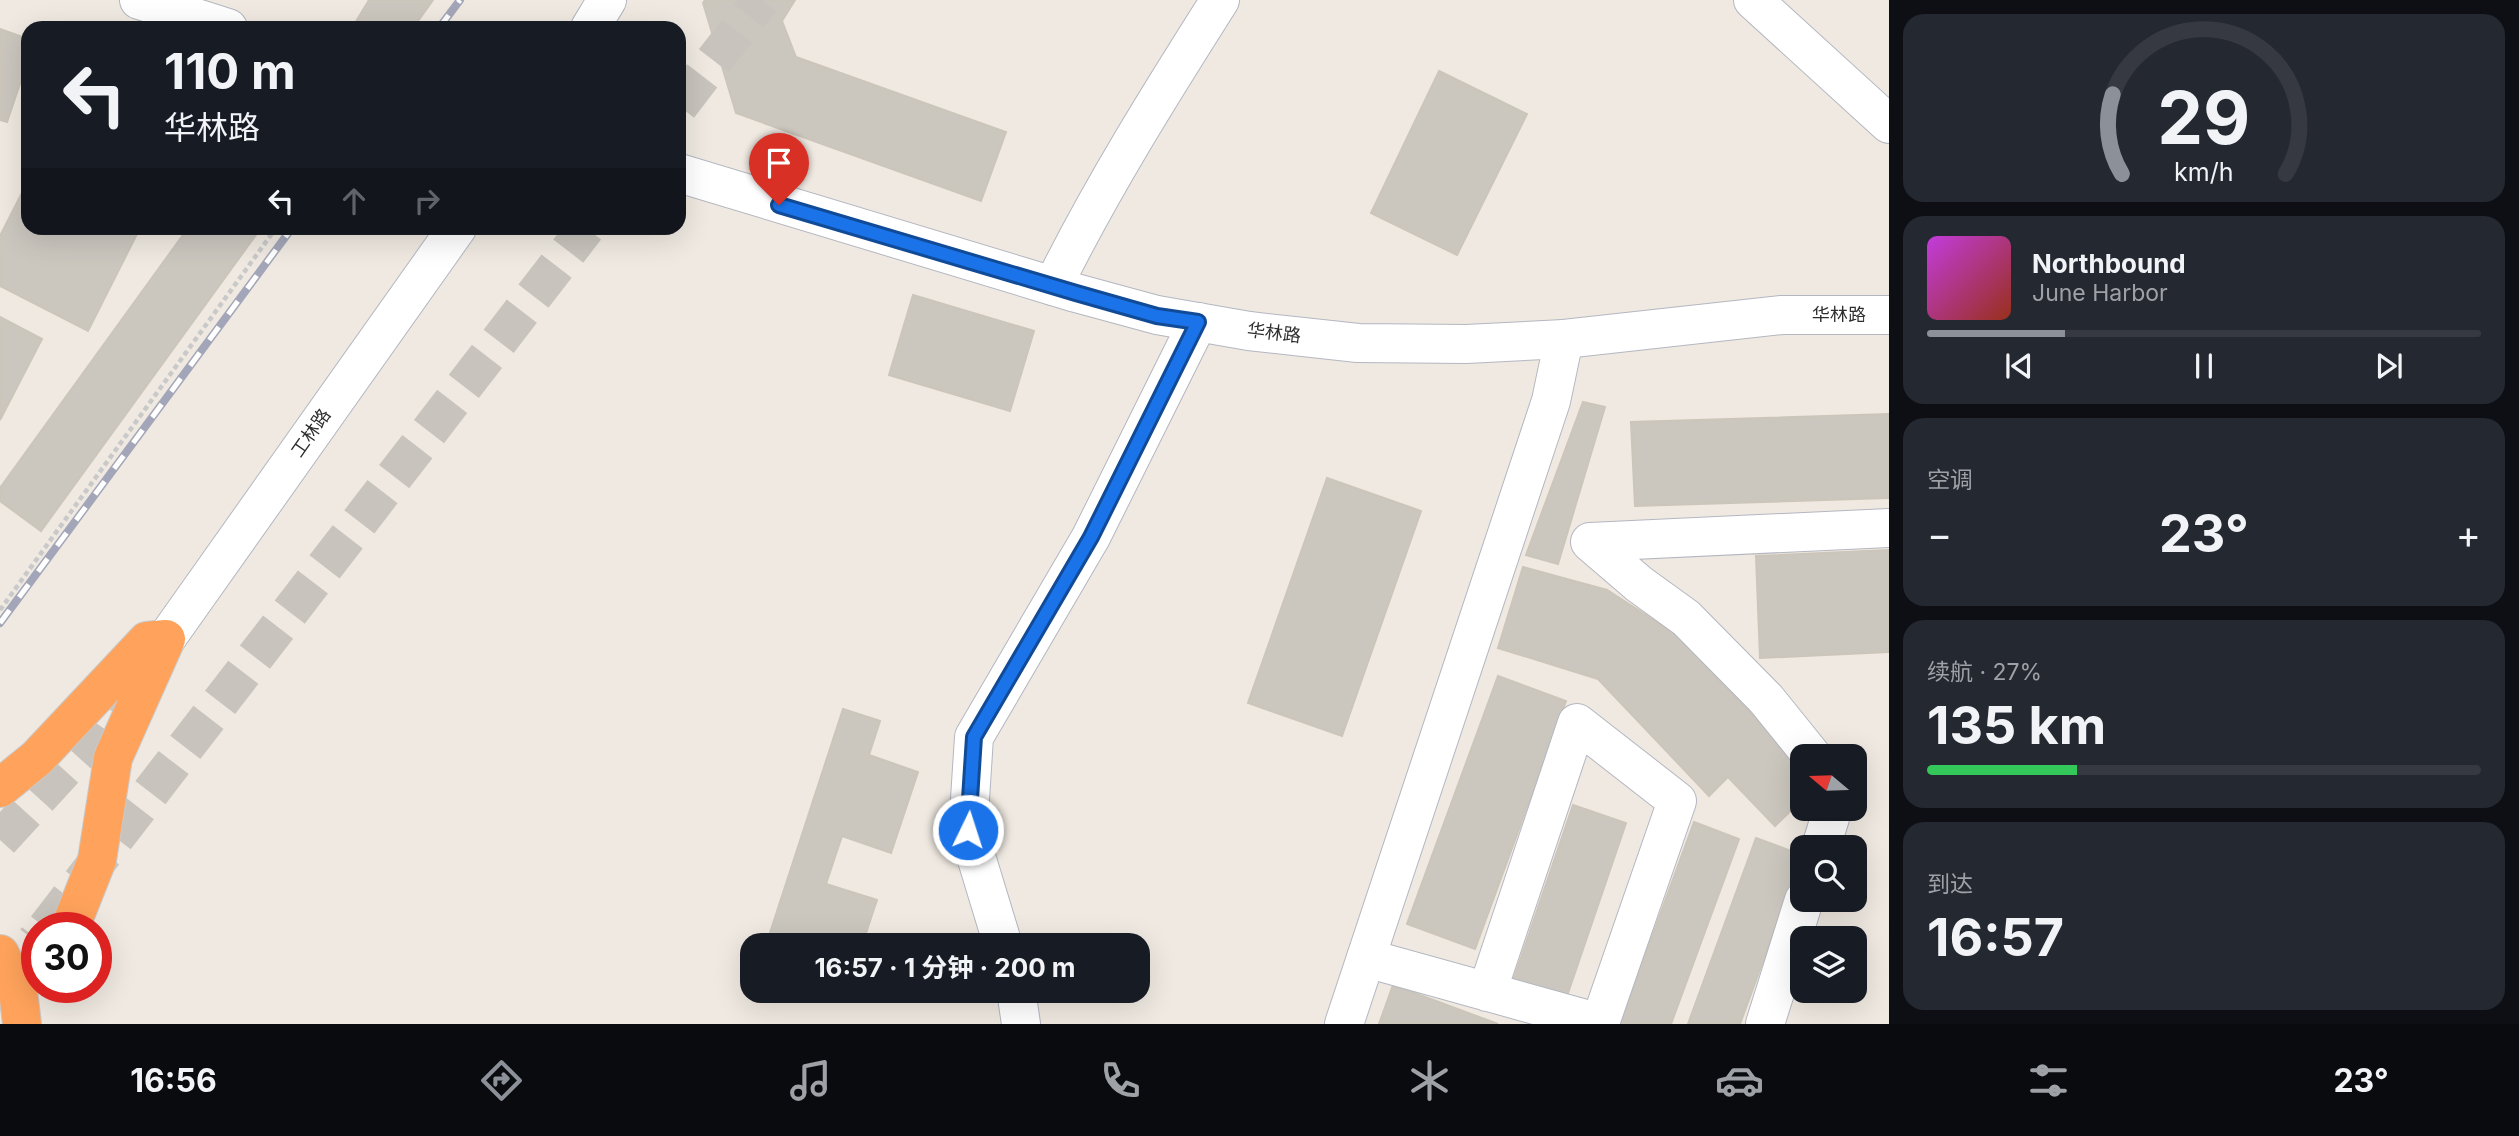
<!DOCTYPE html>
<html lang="zh">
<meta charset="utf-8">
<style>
body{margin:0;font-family:Inter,"Noto Sans SC",sans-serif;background:#242831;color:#f1f3f6;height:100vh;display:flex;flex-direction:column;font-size:26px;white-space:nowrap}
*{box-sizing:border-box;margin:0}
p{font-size:23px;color:#9ea1a6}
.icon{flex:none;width:38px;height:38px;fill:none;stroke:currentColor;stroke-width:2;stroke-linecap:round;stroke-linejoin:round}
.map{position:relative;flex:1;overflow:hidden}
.sheet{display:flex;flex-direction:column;gap:14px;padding:14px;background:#0d0f14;width:630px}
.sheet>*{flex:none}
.banner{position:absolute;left:21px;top:21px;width:665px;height:214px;border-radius:21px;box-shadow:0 7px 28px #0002;background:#171b24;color:#f1f3f6;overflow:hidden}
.needle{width:46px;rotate:289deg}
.buttons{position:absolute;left:1790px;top:744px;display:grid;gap:14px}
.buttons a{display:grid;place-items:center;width:77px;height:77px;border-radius:14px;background:#171b24;box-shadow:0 7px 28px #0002;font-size:35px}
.speed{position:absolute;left:21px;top:912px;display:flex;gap:14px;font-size:35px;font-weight:700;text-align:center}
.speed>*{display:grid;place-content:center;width:91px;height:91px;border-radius:50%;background:#171b24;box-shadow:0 7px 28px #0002;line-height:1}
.speed .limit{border:10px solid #d22;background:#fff;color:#111}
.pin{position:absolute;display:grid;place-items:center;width:60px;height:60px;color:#fff;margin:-72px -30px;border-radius:50% 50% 50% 0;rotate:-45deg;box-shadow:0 0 7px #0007}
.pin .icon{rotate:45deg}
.me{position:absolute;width:77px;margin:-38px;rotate:4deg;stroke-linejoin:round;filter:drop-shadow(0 0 5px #0008)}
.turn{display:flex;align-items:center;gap:24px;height:147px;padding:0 28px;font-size:32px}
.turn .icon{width:91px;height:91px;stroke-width:2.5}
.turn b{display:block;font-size:49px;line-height:60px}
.lanes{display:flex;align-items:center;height:66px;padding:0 28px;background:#0003;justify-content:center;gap:35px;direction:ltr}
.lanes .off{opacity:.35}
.big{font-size:52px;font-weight:700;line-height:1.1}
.sheet .card{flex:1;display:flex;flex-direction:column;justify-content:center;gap:10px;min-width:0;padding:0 24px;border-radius:21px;background:#242831}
.sheet .dial{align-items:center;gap:0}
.dial svg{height:182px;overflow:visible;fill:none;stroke:#363941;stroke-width:7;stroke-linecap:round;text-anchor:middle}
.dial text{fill:#f1f3f6;stroke:none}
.song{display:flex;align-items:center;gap:21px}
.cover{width:84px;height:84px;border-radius:10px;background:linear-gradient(135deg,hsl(290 70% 55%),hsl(10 70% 35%))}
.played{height:7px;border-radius:4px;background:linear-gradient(90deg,#8c9099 25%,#363941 25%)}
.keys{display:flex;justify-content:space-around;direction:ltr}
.heat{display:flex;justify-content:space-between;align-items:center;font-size:38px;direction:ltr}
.charge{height:10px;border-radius:5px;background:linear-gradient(90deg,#34c759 27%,#363941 0)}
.trip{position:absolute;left:740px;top:933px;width:410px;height:70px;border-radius:21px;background:#171b24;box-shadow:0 7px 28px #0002;font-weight:700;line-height:70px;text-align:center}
.tabs{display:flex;height:112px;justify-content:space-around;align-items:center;background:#090b0e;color:#9ea1a6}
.tabs .icon{width:49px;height:49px}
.tabs .selected{color:#8c9099}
.tabs b{font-size:32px;color:#f1f3f6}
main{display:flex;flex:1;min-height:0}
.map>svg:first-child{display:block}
.building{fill:#cbc7bf;stroke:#cbc5ba;stroke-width:2}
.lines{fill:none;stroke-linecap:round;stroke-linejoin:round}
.highway-tunnel{stroke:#c8c4bd;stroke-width:38;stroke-dasharray:38 19;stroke-linecap:butt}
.minor-casing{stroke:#b4b7c1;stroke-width:40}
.highway-casing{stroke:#c9c9c9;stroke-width:40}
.path{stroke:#c9c9c9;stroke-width:4.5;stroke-dasharray:5 3.5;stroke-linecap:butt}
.minor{stroke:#fff;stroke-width:38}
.highway{stroke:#ffa35c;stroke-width:38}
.rail-casing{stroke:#a3a6b8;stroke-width:8}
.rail{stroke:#fff;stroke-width:5;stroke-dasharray:16;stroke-linecap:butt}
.route-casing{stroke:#114b97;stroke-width:18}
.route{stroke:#1a73e8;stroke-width:12}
.labels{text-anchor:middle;stroke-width:7;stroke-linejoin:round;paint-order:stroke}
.street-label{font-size:18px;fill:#2e2e2e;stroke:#fff}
</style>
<main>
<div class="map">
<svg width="1889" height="1024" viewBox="0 0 1889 1024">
<rect width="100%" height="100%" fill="#efe9e1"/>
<g class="building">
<polygon points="369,0 433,0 413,28 352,28"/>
<polygon points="705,0 795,0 782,21 796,57 1006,132 981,201 736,113 703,3"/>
<polygon points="0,29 28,39 28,60 7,122 0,120"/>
<polygon points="1439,71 1527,114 1457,255 1371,213"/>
<polygon points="28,181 28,228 140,228 88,331 0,286 0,236"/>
<polygon points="188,228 261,228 41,531 0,501 0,488"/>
<polygon points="913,295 1034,331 1010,411 889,375"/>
<polygon points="0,317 42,339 0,420"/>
<polygon points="1583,402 1605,407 1558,564 1526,555"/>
<polygon points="1889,414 1889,498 1635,506 1631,422"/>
<polygon points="1327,478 1421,511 1342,736 1248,703"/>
<polygon points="1889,550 1889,652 1760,658 1756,556"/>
<polygon points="1523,567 1607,590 1677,635 1802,767 1802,800 1775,826 1728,777 1709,796 1598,679 1498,648"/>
<polygon points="1498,676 1566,701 1475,949 1407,924"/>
<polygon points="843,709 880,721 869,755 918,772 891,853 842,836 826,884 877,900 862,945 766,945"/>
<polygon points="1573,805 1626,823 1566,999 1513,981"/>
<polygon points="1694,822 1739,839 1671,1024 1620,1024"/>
<polygon points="1756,838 1802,855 1740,1024 1688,1024"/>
<polygon points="1393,985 1498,1024 1379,1024"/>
<polygon points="769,990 791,990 789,997"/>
</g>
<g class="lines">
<g class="highway-tunnel">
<polyline points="679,106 761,0"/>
<polyline points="0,840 88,744 146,661"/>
<polyline points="46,928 586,228"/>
<polyline points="0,986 37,939"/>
</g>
<defs>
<g id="minor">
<polyline points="139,0 228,28"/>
<polyline points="1753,0 1889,124"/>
<polyline points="590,28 607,0"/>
<polyline points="679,173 1076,293 1157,315 1249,331 1358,343 1466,344 1564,339 1782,315 1889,315"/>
<path d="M1053,286C1102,187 1161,93 1220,0"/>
<polyline points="166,639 457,228"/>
<polyline points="1812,756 1766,699 1686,618 1639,584 1590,542 1889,528"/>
<polyline points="1821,847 1833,808"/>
<polyline points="1003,945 968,830 974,737 1091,537 1198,322"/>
<polyline points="1366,958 1600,1023 1677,801 1577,723 1487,992"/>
<polyline points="1016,990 1021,1024"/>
<polyline points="1344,1024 1551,401 1564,339"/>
<polyline points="1765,1024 1804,900"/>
</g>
<g id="highway">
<polyline points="0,788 37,758 147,641 166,639 113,758 97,860 70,928"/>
<polyline points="0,954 18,991 22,1024"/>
</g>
</defs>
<use href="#minor" class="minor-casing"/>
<use href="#highway" class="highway-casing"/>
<polyline class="path" points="0,610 276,228"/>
<use href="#minor" class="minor"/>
<use href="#highway" class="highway"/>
<defs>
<g id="rail">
<polyline points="439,28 460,0"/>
<polyline points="0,623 292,228"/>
</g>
</defs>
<use href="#rail" class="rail-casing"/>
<use href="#rail" class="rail"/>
</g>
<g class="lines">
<defs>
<polyline id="route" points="779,205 1076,293 1157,316 1198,322 1091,537 974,737 968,830"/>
</defs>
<use href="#route" class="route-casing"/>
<use href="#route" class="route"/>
</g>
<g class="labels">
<g class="street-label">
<text x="1839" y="321">华林路</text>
<text transform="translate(1274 333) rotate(7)" y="6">华林路</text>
<text transform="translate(311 433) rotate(-55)" y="6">工林路</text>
</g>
</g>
</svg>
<div class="buttons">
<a><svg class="needle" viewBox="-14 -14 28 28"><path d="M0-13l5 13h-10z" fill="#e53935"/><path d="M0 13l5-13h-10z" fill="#9ea1a6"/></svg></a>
<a><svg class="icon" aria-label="search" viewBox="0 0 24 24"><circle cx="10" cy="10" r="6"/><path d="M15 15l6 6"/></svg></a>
<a><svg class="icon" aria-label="layers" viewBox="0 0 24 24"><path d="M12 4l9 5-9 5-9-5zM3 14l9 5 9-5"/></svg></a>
</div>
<div class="speed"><div class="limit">30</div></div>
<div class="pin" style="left:779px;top:205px;background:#d93025"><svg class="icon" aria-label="arrive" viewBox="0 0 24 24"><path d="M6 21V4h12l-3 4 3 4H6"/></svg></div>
<svg class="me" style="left:968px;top:830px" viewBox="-20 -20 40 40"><circle r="17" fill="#1a73e8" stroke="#fff" stroke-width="3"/><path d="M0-11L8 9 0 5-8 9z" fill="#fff"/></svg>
<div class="trip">16:57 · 1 分钟 · 200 m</div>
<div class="banner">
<div class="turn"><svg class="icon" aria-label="left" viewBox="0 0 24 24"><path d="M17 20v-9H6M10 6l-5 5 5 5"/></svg><div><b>110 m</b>华林路</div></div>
<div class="lanes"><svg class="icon" aria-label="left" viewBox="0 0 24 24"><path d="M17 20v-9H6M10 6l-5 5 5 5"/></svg><svg class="icon off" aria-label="ahead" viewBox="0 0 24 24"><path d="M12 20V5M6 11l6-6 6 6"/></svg><svg class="icon off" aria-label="right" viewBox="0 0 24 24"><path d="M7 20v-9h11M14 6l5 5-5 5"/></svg></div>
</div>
</div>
<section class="sheet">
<div class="card dial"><svg viewBox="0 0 100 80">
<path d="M14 69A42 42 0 1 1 86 69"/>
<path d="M14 69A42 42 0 0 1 10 34" stroke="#8c9099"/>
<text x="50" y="56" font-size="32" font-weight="700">29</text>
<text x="50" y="72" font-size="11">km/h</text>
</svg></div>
<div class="card">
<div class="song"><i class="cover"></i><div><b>Northbound</b><p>June Harbor</p></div></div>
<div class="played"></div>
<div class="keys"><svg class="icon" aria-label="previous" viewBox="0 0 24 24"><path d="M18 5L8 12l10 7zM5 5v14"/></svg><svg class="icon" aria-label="pause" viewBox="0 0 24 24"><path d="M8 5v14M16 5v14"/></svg><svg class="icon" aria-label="next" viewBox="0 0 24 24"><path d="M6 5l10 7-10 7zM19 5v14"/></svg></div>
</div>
<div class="card"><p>空调</p>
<div class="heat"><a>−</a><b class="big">23°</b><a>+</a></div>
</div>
<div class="card"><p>续航 · 27%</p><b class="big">135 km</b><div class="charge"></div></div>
<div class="card"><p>到达</p><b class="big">16:57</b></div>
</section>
</main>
<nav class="tabs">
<b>16:56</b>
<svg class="icon selected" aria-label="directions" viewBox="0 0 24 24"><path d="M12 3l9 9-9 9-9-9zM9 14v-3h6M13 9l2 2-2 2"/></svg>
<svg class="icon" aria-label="music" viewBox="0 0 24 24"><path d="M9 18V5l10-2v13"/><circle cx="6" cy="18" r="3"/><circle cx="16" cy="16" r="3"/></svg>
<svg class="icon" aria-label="phone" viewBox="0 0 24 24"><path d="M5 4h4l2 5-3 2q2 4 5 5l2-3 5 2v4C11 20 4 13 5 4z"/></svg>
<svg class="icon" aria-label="climate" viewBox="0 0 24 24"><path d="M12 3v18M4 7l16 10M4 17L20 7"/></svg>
<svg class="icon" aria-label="car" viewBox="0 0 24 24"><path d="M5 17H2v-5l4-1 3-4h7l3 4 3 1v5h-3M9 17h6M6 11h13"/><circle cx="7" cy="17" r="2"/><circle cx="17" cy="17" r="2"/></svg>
<svg class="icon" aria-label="filters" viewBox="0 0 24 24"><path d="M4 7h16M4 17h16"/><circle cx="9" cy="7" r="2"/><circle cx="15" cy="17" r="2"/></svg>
<b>23°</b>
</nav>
